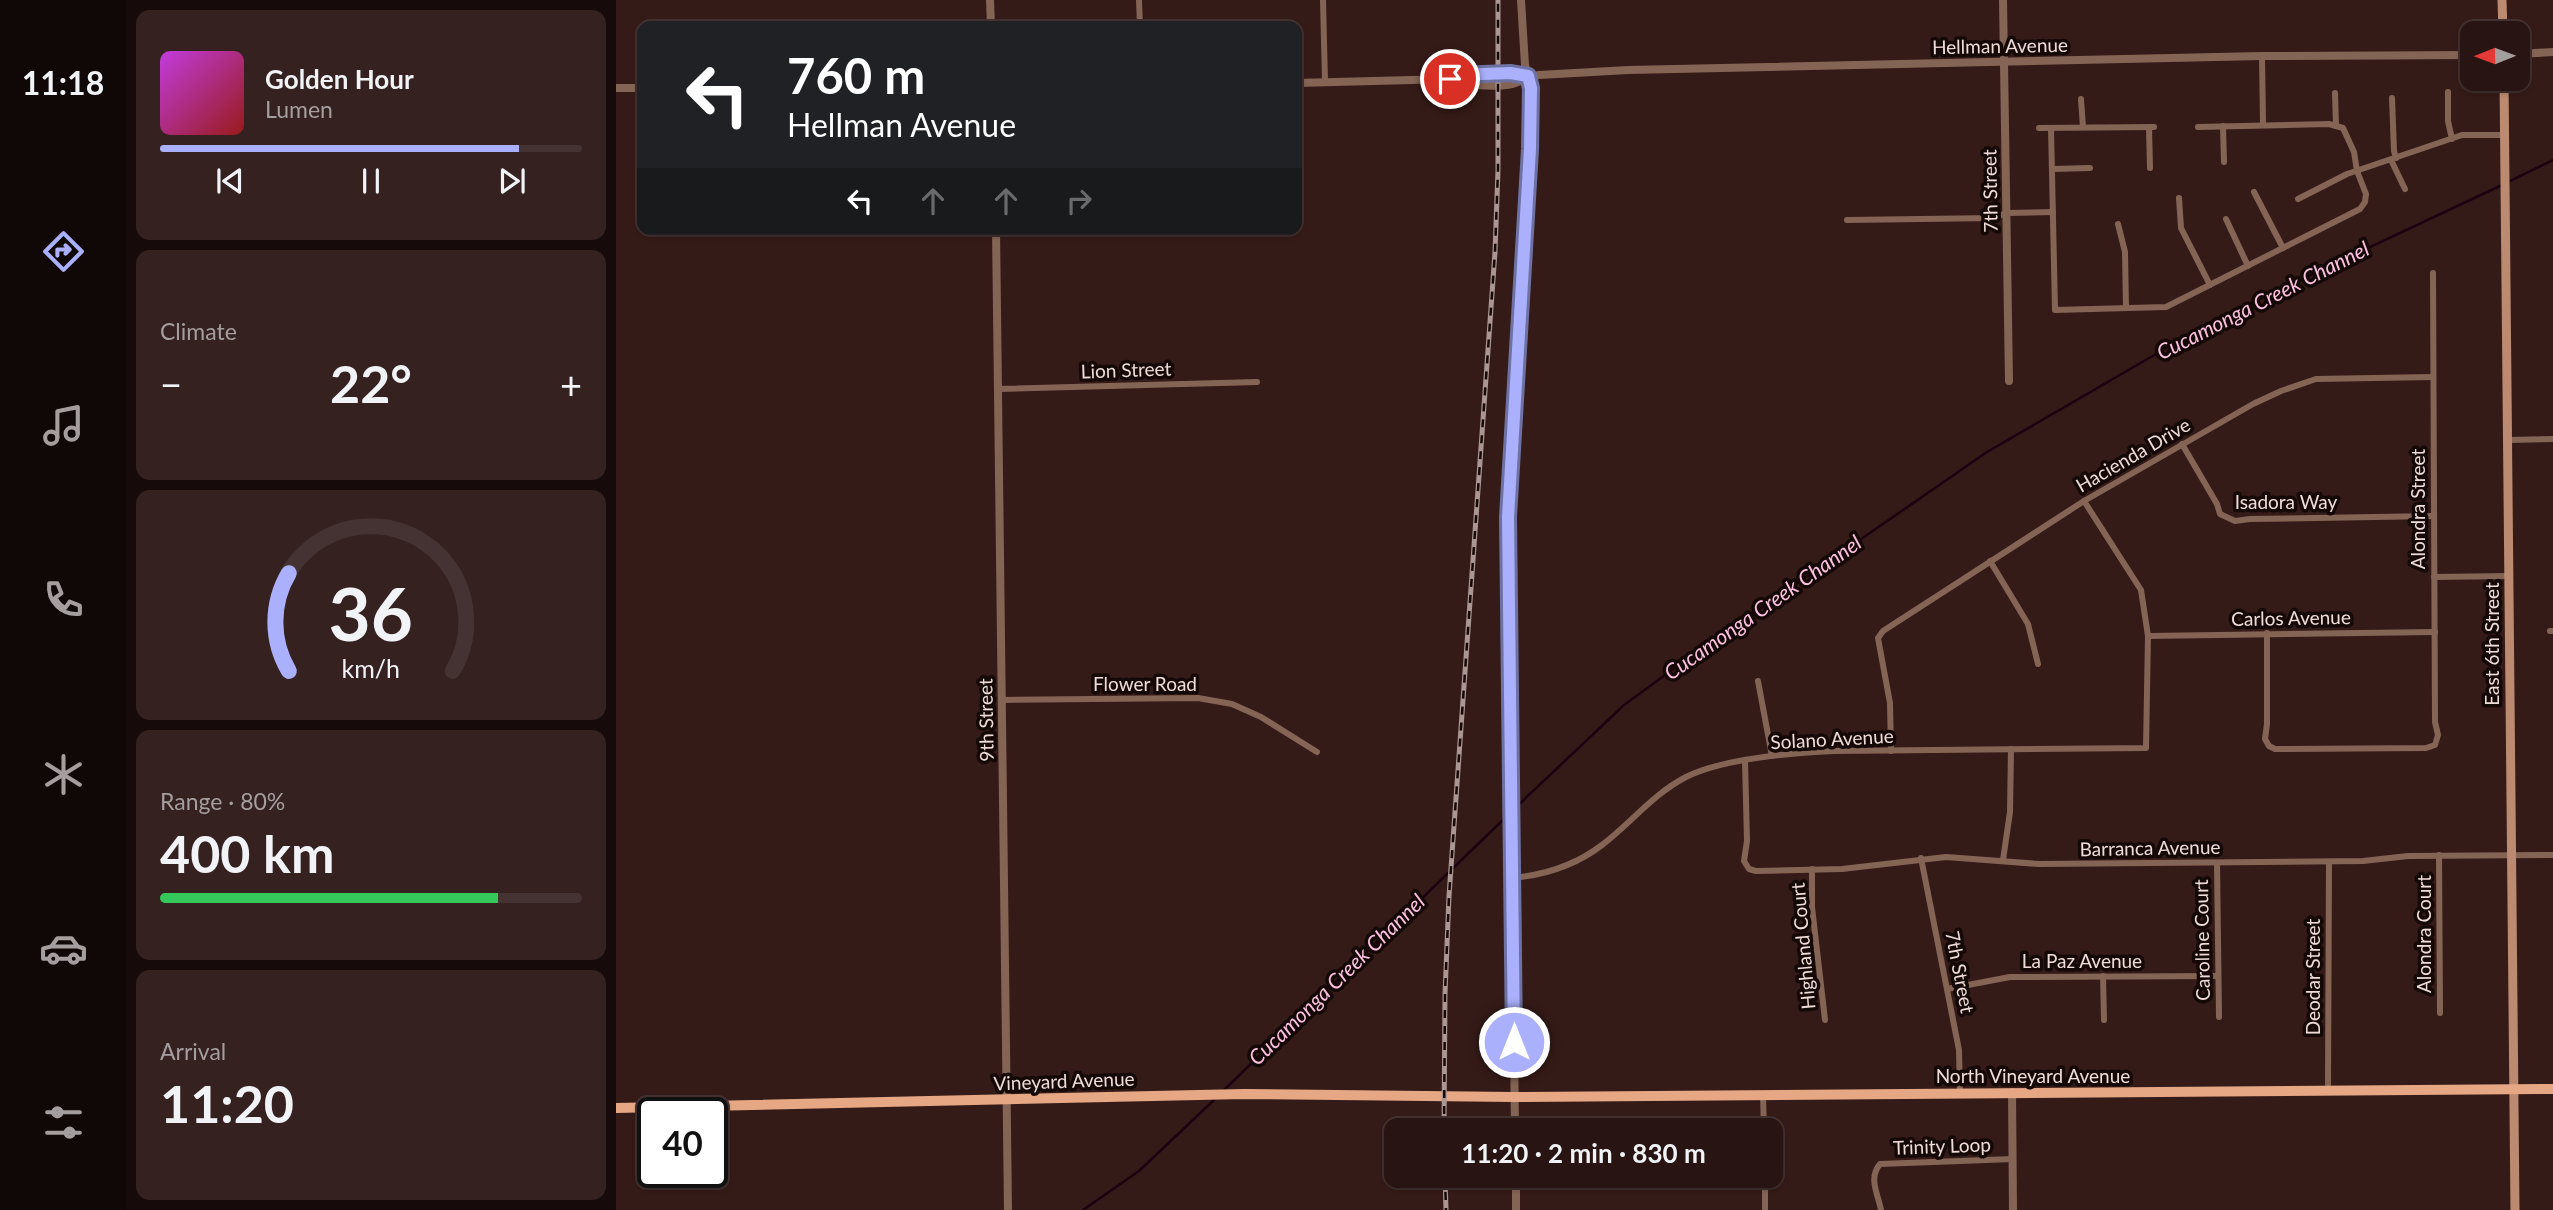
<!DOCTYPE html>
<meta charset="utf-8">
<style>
body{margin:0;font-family:Lato,sans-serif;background:#342120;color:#f1f3f6;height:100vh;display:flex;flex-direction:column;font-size:26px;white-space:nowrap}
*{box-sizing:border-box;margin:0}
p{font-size:23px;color:#a59e9f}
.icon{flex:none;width:38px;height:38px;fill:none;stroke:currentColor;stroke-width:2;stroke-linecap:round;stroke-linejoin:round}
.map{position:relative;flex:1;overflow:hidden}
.side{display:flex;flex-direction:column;gap:10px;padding:10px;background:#160b0a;width:490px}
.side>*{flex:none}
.banner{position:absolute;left:21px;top:21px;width:665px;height:214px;border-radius:14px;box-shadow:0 2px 5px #0004,0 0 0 2px #443332;background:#202124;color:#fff;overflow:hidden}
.needle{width:46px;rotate:269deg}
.controls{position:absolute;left:1844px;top:21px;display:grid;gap:14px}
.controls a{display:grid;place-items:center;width:70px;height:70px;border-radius:14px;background:#281412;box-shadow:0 2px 5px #0004,0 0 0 2px #443332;font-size:35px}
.speed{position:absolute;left:21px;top:1097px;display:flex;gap:14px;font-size:35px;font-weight:700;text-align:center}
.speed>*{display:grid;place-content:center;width:91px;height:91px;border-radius:50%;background:#281412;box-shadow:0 2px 5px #0004,0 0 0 2px #443332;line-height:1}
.speed .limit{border:4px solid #111;border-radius:10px;background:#fff;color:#111}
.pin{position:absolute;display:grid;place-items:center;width:60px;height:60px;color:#fff;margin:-30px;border:4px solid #fff;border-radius:50%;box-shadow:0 2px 7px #0007}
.me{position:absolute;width:77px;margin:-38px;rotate:0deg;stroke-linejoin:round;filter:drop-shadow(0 0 5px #0008)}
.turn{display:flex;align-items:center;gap:24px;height:147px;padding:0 35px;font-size:32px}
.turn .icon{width:91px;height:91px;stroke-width:2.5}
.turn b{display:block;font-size:49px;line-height:60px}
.lanes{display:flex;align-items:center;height:66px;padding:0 35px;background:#0003;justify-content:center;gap:35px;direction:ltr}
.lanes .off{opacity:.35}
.big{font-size:52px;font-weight:700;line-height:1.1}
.side .tile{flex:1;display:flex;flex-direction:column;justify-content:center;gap:10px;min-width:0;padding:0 24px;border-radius:14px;background:#342120}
.side .dial{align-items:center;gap:0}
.dial svg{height:182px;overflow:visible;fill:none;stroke:#443332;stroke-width:7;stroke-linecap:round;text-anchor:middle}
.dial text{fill:#f1f3f6;stroke:none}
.song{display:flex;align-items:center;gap:21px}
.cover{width:84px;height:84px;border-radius:10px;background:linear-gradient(135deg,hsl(290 70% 55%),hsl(0 70% 35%))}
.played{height:7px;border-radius:4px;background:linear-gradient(90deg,#aab0fb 85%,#443332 85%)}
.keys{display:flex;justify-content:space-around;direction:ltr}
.heat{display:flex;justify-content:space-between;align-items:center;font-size:38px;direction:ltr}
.charge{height:10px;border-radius:5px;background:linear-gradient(90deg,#34c759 80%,#443332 0)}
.trip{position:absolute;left:768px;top:1118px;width:399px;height:70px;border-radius:14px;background:#281412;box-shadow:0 2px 5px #0004,0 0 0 2px #443332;font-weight:700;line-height:70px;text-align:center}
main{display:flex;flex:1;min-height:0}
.tab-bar{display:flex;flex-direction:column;width:126px;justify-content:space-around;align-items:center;background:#100807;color:#a59e9f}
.tab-bar .icon{width:49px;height:49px}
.tab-bar .active{color:#aab0fb}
.tab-bar b{font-size:32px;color:#f1f3f6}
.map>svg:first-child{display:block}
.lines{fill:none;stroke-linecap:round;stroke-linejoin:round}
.stream{stroke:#1b0010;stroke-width:2.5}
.minor{stroke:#846555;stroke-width:6}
.tertiary{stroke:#846555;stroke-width:8}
.secondary{stroke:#bb8a70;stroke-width:9}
.primary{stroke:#e6a785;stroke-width:10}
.rail-casing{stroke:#ac9693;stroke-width:5}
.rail{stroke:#150908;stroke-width:2.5;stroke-dasharray:8;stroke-linecap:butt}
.route-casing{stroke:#6e72a3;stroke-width:18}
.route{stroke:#aab0fb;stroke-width:12}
.labels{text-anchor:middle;stroke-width:7;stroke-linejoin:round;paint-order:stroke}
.street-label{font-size:19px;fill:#efdcd9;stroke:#150908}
.water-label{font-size:21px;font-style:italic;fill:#fcc1e1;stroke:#150908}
</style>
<main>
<nav class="tab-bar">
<b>11:18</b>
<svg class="icon active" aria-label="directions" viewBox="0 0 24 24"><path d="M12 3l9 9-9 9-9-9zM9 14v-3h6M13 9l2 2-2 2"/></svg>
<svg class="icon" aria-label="music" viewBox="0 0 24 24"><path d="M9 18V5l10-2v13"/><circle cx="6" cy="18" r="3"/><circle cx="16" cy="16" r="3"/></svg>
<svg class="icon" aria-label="phone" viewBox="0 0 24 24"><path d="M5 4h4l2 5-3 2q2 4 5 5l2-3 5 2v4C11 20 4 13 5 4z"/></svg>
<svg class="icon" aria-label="climate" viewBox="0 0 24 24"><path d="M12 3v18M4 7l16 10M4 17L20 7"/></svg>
<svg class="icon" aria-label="car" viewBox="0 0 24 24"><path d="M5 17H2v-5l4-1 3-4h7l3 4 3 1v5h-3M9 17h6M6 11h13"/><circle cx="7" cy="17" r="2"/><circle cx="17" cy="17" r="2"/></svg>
<svg class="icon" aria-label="filters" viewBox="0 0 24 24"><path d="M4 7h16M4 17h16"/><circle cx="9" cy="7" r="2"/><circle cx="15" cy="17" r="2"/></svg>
</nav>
<section class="side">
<div class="tile">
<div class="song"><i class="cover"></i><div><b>Golden Hour</b><p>Lumen</p></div></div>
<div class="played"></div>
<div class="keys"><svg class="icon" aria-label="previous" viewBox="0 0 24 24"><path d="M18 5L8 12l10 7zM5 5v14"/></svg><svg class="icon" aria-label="pause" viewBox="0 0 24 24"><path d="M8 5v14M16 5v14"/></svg><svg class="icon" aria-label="next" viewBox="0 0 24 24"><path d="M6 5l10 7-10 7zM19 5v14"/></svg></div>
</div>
<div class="tile"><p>Climate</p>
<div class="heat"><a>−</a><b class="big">22°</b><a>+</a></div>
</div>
<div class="tile dial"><svg viewBox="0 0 100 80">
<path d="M14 69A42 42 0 1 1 86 69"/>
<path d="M14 69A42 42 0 0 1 14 26" stroke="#aab0fb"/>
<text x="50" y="56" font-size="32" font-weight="700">36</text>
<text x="50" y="72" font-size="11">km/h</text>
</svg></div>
<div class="tile"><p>Range · 80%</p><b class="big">400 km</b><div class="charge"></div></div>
<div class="tile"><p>Arrival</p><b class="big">11:20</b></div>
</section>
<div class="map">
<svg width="1937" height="1210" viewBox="0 0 1937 1210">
<rect width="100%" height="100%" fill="#351b18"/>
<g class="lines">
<g class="stream">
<polyline points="1892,182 1937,160"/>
<polyline points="897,810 1008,705 1060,667 1371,452 1597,321 1886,185"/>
<polyline points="608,1090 892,815"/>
<polyline points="467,1210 523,1171 598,1100"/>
</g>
<g class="minor">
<polyline points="523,0 524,26"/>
<polyline points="707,0 709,82"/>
<polyline points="1646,56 1647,124"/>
<polyline points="1832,92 1832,121 1836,139"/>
<polyline points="1719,93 1720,126"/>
<polyline points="1776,98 1778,151 1780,158"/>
<polyline points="1465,99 1467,127"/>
<polyline points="1607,126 1608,162"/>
<polyline points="1533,127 1534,168"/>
<polyline points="1423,128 1538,127"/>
<polyline points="1435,128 1439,310 1550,307 1744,209 1749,202 1750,194 1741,171 1738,152 1727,128 1713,124 1582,127"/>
<polyline points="1775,160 1789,189"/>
<polyline points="1436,169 1474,168"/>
<polyline points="1638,192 1667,248"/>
<polyline points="1563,198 1565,228 1594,285"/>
<polyline points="1682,199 1731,174 1846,135 1888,135"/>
<polyline points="1610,219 1632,266"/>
<polyline points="1231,220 1378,218 1390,213 1437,212"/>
<polyline points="1502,224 1509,252 1510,308"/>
<polyline points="381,389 641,382"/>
<polyline points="1892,440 1937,439"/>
<polyline points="1566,444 1601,504 1604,514 1619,521 1634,519 1818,516"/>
<polyline points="1374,561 1412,624 1422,664"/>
<polyline points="1818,577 1894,576"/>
<polyline points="1934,631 1937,631"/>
<polyline points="1651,633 1651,724 1649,739 1653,746 1659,749 1810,748 1819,745 1822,735 1819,722 1817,273"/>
<polyline points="1532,636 1819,632"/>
<polyline points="1142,681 1156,756"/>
<polyline points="386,700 582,698 616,704 645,717 701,752"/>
<polyline points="1275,751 1274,703 1262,638 1267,631 1468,501 1637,404 1665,391 1700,379 1817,377"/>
<polyline points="1129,761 1131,841 1128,861 1133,869 1140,871 1226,869 1330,857 1423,864 1747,861 1792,856 1937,855"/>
<polyline points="1823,855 1824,1013"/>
<polyline points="1305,858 1343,1050 1344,1093"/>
<polyline points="1387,860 1394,812 1395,749"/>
<polyline points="1601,863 1603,1017"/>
<polyline points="1196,869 1196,907 1209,1020"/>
<path d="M896,878C929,875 960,865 986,845C1015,823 1037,794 1070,777C1106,759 1177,753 1218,751L1530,748L1532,636L1525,590L1468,501"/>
<polyline points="1487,976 1488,1020"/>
<polyline points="1331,989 1394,977 1602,976"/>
<polyline points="1712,1091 1713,862"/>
<polyline points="1147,1095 1148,1130"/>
<polyline points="1149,1176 1149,1210"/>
<path d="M1265,1210C1262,1194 1252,1178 1264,1164L1397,1159"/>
</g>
<g class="tertiary">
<polyline points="374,0 375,26"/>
<polyline points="1387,0 1393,381"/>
<polyline points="1902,54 1937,52"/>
<path d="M834,79C844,86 883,87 896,84C905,82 913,76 923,75L1012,70L1646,56L1857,55"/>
<polyline points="681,83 834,79 840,75 894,73 912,76"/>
<polyline points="0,88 26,88"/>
<polyline points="380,229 392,1210"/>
<polyline points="1396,1092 1397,1210"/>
<polyline points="899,1130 892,517 911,195 915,88 909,65 905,0"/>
<polyline points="900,1176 900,1210"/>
</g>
<g class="secondary">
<polyline points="1886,0 1887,33"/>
<polyline points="1888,79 1899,1210"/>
</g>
<polyline class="primary" points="0,1108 628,1094 898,1097 1937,1089"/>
<defs>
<g id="rail">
<polyline points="828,1130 829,994 833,896 879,252 882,170 882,0"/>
<polyline points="829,1176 830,1210"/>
</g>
</defs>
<use href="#rail" class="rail-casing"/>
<use href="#rail" class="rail"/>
</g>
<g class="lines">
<defs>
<polyline id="route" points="834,79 840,75 894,73 912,76 915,88 914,149 892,517 898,1042"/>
</defs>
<use href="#route" class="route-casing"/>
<use href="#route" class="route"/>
</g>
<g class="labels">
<g class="street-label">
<text transform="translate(1384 46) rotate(-1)" y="7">Hellman Avenue</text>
<text transform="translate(1374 191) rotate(-91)" y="7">7th Street</text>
<text transform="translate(510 370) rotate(-2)" y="7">Lion Street</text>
<text transform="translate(1517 455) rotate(-30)" y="7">Hacienda Drive</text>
<text x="1670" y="509">Isadora Way</text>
<text transform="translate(1802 509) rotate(-90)" y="7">Alondra Street</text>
<text transform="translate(1675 618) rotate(-1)" y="7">Carlos Avenue</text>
<text transform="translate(1876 644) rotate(-90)" y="7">East 6th Street</text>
<text x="529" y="691">Flower Road</text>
<text transform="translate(370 720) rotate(-91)" y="7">9th Street</text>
<text transform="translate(1216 739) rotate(-3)" y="7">Solano Avenue</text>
<text transform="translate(1534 848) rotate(-1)" y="7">Barranca Avenue</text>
<text transform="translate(1808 934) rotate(-90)" y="7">Alondra Court</text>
<text transform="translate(1586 940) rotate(-91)" y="7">Caroline Court</text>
<text transform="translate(1187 946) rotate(-95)" y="7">Highland Court</text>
<text x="1466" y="968">La Paz Avenue</text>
<text transform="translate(1344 972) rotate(79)" y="7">7th Street</text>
<text transform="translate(1697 977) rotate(-90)" y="7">Deodar Street</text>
<text x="1417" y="1083">North Vineyard Avenue</text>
<text transform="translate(448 1081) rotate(-2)" y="7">Vineyard Avenue</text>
<text transform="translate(1326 1146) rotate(-2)" y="7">Trinity Loop</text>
</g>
<g class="water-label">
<text transform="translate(1647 301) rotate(-27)" y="7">Cucamonga Creek Channel</text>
<text transform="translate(1147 608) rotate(-35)" y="7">Cucamonga Creek Channel</text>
<text transform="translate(721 980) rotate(-44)" y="7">Cucamonga Creek Channel</text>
</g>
</g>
</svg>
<div class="controls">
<a><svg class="needle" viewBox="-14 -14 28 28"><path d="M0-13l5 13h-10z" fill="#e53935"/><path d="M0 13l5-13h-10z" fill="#a59e9f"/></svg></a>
</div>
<div class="speed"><div class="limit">40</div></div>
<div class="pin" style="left:834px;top:79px;background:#d93025"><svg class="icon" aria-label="arrive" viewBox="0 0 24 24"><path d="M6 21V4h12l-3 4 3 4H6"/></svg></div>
<svg class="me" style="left:898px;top:1042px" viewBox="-20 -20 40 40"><circle r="17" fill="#aab0fb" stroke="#fff" stroke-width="3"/><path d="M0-11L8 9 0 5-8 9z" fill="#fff"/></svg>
<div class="trip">11:20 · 2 min · 830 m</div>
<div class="banner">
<div class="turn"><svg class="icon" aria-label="left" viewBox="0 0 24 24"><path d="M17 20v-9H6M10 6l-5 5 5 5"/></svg><div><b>760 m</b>Hellman Avenue</div></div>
<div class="lanes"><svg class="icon" aria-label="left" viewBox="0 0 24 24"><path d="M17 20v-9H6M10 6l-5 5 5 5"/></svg><svg class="icon off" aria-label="ahead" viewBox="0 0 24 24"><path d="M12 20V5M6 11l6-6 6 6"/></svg><svg class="icon off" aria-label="ahead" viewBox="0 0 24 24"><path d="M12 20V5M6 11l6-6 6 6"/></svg><svg class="icon off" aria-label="right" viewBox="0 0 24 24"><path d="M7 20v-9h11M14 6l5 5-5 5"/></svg></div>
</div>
</div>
</main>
